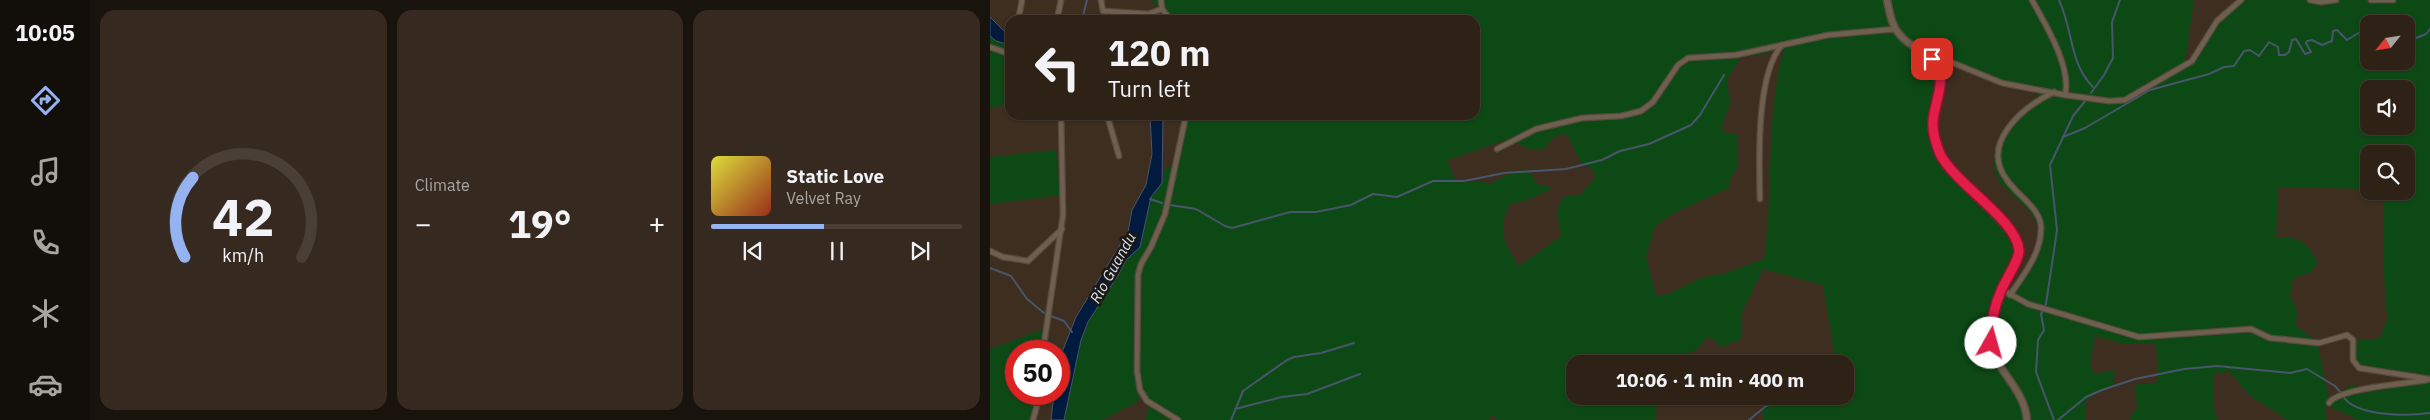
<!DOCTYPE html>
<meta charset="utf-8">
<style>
body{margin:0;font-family:"IBM Plex Sans",sans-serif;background:#362a20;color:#f1f3f6;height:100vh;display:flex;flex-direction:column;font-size:19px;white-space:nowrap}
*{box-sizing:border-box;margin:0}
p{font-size:16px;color:#a7a4a1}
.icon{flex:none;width:28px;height:28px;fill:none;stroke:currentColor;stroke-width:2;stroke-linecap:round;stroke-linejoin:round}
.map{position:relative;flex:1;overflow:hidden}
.details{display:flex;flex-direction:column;gap:10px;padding:10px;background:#19130d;width:900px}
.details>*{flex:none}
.guide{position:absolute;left:15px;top:15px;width:475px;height:105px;border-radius:15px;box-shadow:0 1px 4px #0004,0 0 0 1px #493f36;background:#2e2217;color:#f1f3f6;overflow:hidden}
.needle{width:32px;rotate:240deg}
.tools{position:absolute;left:1370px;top:15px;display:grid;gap:10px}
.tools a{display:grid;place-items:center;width:55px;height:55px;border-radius:10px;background:#2e2217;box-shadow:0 1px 4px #0004,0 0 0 1px #493f36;font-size:25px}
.speed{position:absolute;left:15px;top:340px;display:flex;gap:10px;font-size:25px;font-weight:700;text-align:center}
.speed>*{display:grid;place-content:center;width:65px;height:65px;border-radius:50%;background:#2e2217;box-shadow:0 1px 4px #0004,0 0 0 1px #493f36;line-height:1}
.speed .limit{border:8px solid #d22;background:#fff;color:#111}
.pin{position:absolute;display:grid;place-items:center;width:42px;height:42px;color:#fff;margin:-21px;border-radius:10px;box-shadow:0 2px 8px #0006}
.me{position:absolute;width:55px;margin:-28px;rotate:7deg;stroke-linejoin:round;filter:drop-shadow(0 0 4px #0008)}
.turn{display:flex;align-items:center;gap:18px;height:105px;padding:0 20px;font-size:22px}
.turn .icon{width:65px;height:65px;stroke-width:2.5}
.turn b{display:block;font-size:35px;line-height:42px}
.big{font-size:38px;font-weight:700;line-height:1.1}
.details .widget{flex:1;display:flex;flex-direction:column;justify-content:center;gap:8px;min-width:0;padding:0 18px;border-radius:15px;background:#362a20}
.details .dial{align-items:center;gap:0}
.dial svg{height:130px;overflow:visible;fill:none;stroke:#493f36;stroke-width:7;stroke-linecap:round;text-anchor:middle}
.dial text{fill:#f1f3f6;stroke:none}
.song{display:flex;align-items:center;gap:15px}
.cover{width:60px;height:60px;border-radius:8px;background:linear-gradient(135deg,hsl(60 70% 55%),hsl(10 70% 35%))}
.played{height:5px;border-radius:2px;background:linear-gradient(90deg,#95b2f1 45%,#493f36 45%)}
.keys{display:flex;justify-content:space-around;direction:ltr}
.heat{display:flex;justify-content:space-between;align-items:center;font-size:28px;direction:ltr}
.details .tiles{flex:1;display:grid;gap:10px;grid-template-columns:repeat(3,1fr)}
.trip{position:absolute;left:576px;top:355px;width:288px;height:50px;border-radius:15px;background:#2e2217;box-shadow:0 1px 4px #0004,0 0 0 1px #493f36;font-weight:700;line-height:50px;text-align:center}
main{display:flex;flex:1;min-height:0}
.tab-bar{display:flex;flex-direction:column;width:90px;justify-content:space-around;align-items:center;background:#120e09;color:#a7a4a1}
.tab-bar .icon{width:35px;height:35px}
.tab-bar .active{color:#95b2f1}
.tab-bar b{font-size:22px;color:#f1f3f6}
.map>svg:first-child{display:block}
.green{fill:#0d4915;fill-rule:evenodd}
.water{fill:#031a3f;stroke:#48556c}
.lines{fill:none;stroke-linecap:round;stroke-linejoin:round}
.stream{stroke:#48556c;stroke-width:2}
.street-casing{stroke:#564a3e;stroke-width:7}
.secondary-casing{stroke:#564a3e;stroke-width:9}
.street{stroke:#6f5f4f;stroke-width:4.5}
.secondary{stroke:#6f5f4f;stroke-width:6}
.route-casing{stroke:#92132f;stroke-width:12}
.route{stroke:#e11d48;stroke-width:9}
.labels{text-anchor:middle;stroke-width:5;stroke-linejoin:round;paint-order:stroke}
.water-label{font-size:15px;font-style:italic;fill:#d3e1f5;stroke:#1e1811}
</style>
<main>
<nav class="tab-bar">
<b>10:05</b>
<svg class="icon active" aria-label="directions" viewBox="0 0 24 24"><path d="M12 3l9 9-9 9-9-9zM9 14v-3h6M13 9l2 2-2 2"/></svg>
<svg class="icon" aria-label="music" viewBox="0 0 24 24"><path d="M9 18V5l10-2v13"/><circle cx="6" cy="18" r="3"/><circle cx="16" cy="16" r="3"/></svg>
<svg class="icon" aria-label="phone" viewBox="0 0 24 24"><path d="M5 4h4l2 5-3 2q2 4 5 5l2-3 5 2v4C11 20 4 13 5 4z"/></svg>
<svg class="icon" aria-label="climate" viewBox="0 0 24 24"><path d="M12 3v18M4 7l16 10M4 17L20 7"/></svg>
<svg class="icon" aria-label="car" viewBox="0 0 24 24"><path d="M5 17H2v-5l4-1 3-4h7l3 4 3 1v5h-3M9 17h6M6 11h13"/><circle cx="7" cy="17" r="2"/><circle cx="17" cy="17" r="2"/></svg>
</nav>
<section class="details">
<div class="tiles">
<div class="widget dial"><svg viewBox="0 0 100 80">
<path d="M14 69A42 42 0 1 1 86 69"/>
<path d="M14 69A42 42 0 0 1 19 20" stroke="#95b2f1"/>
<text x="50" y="56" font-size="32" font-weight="700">42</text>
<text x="50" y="72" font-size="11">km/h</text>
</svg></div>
<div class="widget"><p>Climate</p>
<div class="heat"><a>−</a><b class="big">19°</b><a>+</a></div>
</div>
<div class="widget">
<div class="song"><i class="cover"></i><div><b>Static Love</b><p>Velvet Ray</p></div></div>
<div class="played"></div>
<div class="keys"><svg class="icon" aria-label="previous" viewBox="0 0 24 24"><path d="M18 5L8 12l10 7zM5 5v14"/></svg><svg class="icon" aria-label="pause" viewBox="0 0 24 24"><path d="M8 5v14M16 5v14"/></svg><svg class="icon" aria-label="next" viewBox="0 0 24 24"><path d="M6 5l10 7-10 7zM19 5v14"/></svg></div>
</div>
</div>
</section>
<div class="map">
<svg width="1440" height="420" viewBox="0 0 1440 420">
<rect width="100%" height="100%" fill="#3d2e1f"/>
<g class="green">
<path d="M162,0H1204L1195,62L1204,58L1224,24L1250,0H1440V420H1368L1339,406L1334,409L1337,420H1298L1260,396L1240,372L1223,373V404L1227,420H1139L1147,406L1144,385L1168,382L1166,343H1130L1105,336L1100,364L1104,374L1125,370L1123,386L1104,394L1095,402V420H773L772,409L798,396H855V364H846L833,285L773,269L752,312L751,339L731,347L721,337L716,338L708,349L673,364H585V396H668L665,420H510L499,414V420H155L159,405L151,397L143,404L112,420H74L91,340L98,322L130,272L136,260L150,247L161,197L172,183L174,170L186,163L196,115H485V20H176ZM1379,24H1416V61H1379ZM794,48C775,117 784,188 774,259L736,273L711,278L678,294L666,296L656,256L665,226L682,214L739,188L741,177L747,168L748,134L737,133L731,129L740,104L737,80L751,57L775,54ZM945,57L1049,95C1044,99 1039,103 1034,107C1014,125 990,163 1014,187C1026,200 1046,212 1049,231C1052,252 1033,273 1023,290L1017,287C1030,262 1040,254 1024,228L968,179L951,153L944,126L953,75ZM1379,89H1416V126H1379ZM571,134L577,135L592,164L602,169L605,178L589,196H577L570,201L567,212L571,236L529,266C514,244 507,229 520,204L540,199L563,188L547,184L542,175L534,170L523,172L499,184L491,181L466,182L457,160L519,139L541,150L554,149L561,140ZM1379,154H1416V191H1394L1393,260L1397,319L1390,338L1365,341L1364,359L1375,366L1435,374V380L1377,389L1361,385L1339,399L1327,341L1306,326L1307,310L1300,297L1303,278L1321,272L1328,262C1314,240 1312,238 1286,237L1288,187L1379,189Z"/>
<polygon points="0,36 6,41 20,45 20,103 0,108"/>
<polygon points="66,150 70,195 0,204 0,157"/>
<polygon points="51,330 52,351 26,351 26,394 48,394 48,420 0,420 0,349"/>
</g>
<g class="water">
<polygon points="0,17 13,30 20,34 20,45 6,41 0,36"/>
<polygon points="160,115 173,115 173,117 172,183 161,197 150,247 136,260 130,272 98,322 91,340 74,420 61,420 64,394 69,394 69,360 86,317 138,232 142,210 156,185 162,154"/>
</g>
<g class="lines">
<g class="stream">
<path d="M1069,0C1083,29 1079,63 1103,87"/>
<polyline points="92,20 97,0"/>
<polyline points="1416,42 1436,34 1440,29"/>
<polyline points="1101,93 1114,75 1123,58 1122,22 1130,0"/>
<polyline points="1073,137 1095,128 1160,90 1219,74 1234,67 1244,66 1254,51 1260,50 1269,56 1279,42 1288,47 1289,55 1295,55 1299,52 1302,40 1306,39 1315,54 1321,52 1316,43 1317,41 1322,40 1332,45 1342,41 1343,31 1347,30 1357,40 1370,32 1375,38 1376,48 1379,49"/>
<polyline points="160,199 172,203"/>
<polyline points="180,205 206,209 235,226 242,228 300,212 326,212 361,205 383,194 407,197 443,181 474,181 514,173 576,169 612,160 630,151 659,144 701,125 710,115 734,75"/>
<polyline points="0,268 21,276 37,299 54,313"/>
<polyline points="61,316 74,321 82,332"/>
<path d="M1353,396C1365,417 1419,416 1440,413"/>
<polyline points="245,409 292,397 317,394 370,374"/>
<polyline points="241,420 253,391 297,360 304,357 331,353 364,343"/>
<polyline points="759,420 776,406 811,396"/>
<polyline points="1064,420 1046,372 1048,340 1054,330 1051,314 1056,304 1067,230 1060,165 1083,116 1096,100"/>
<polyline points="1068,420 1096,397 1112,390 1145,379 1194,369 1227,366 1300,373 1317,369 1345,386 1351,393"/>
</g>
<defs>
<g id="street">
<polyline points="111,0 113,11 158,14 172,9 181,20"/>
<polyline points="171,0 172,9"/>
<path d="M1042,0C1055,24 1082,67 1075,95"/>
<polyline points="1320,0 1331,2 1346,0"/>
<polyline points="1381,0 1403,0"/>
<polyline points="29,16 32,0"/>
<polyline points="67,20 71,0"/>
<polyline points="0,47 20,54"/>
<polyline points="934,51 1012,83 1075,95 1119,101 1135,100 1202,61 1227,21 1251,0"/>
<polyline points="117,115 129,156"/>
<polyline points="507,149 546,129 592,118 631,116 651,111 663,102 688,65 698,58 746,55 838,35 906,29"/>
<path d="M770,199C769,160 766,74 792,45"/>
<polyline points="0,251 13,257 38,261 72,229"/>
<polyline points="1011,289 1038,304 1149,337 1261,329 1280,338 1329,343 1357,335 1363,340 1363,360 1369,368 1440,379"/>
<path d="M1020,295C1034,274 1052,253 1051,226C1050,208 1026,194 1017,180C989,143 1033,107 1064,92"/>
<polyline points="53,351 73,215 71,115"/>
<path d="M1339,403C1348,388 1416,384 1437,380"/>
<polyline points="43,420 50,394"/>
<polyline points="188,420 157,401 150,390 147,371 148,275 151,264 161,247 175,214 196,115"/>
</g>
<path id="secondary" d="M897,0C900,13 901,25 910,35C921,49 946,54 950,73C952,82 950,91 948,100C943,122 942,141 954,161C972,191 1016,211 1028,243C1029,246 1030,250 1029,254C1028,261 1022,267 1018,274C1009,292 1002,315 1001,335C998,367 1034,384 1037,420"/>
</defs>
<use href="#street" class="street-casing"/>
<use href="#secondary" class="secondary-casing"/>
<use href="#street" class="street"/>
<use href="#secondary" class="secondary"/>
</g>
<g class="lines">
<defs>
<path id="route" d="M942,59C959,80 945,98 943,121C942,131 946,144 950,154C966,185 1026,219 1029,250C1030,259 1015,280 1011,291C1004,306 1001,326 1001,343"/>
</defs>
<use href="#route" class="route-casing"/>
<use href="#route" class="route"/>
</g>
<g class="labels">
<g class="water-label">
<text transform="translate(123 268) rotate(-61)" y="5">Rio Guandu</text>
</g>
</g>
</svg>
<div class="tools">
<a><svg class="needle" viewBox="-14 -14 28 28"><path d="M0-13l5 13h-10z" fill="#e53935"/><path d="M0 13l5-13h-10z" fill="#a7a4a1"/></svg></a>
<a><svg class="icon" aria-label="sound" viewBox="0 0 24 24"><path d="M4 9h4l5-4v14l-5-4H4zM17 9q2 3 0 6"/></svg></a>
<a><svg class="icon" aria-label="search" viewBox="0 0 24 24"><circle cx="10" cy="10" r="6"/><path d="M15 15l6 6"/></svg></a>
</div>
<div class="speed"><div class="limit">50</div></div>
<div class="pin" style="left:942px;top:59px;background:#d93025"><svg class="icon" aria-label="arrive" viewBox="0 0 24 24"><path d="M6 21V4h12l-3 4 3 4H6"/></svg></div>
<svg class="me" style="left:1001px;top:343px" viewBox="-20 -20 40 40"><circle r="19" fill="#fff"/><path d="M0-13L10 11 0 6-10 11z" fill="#e11d48"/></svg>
<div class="trip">10:06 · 1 min · 400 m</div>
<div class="guide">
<div class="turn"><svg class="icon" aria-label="left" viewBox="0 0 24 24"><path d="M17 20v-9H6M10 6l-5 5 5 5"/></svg><div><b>120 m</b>Turn left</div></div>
</div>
</div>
</main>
